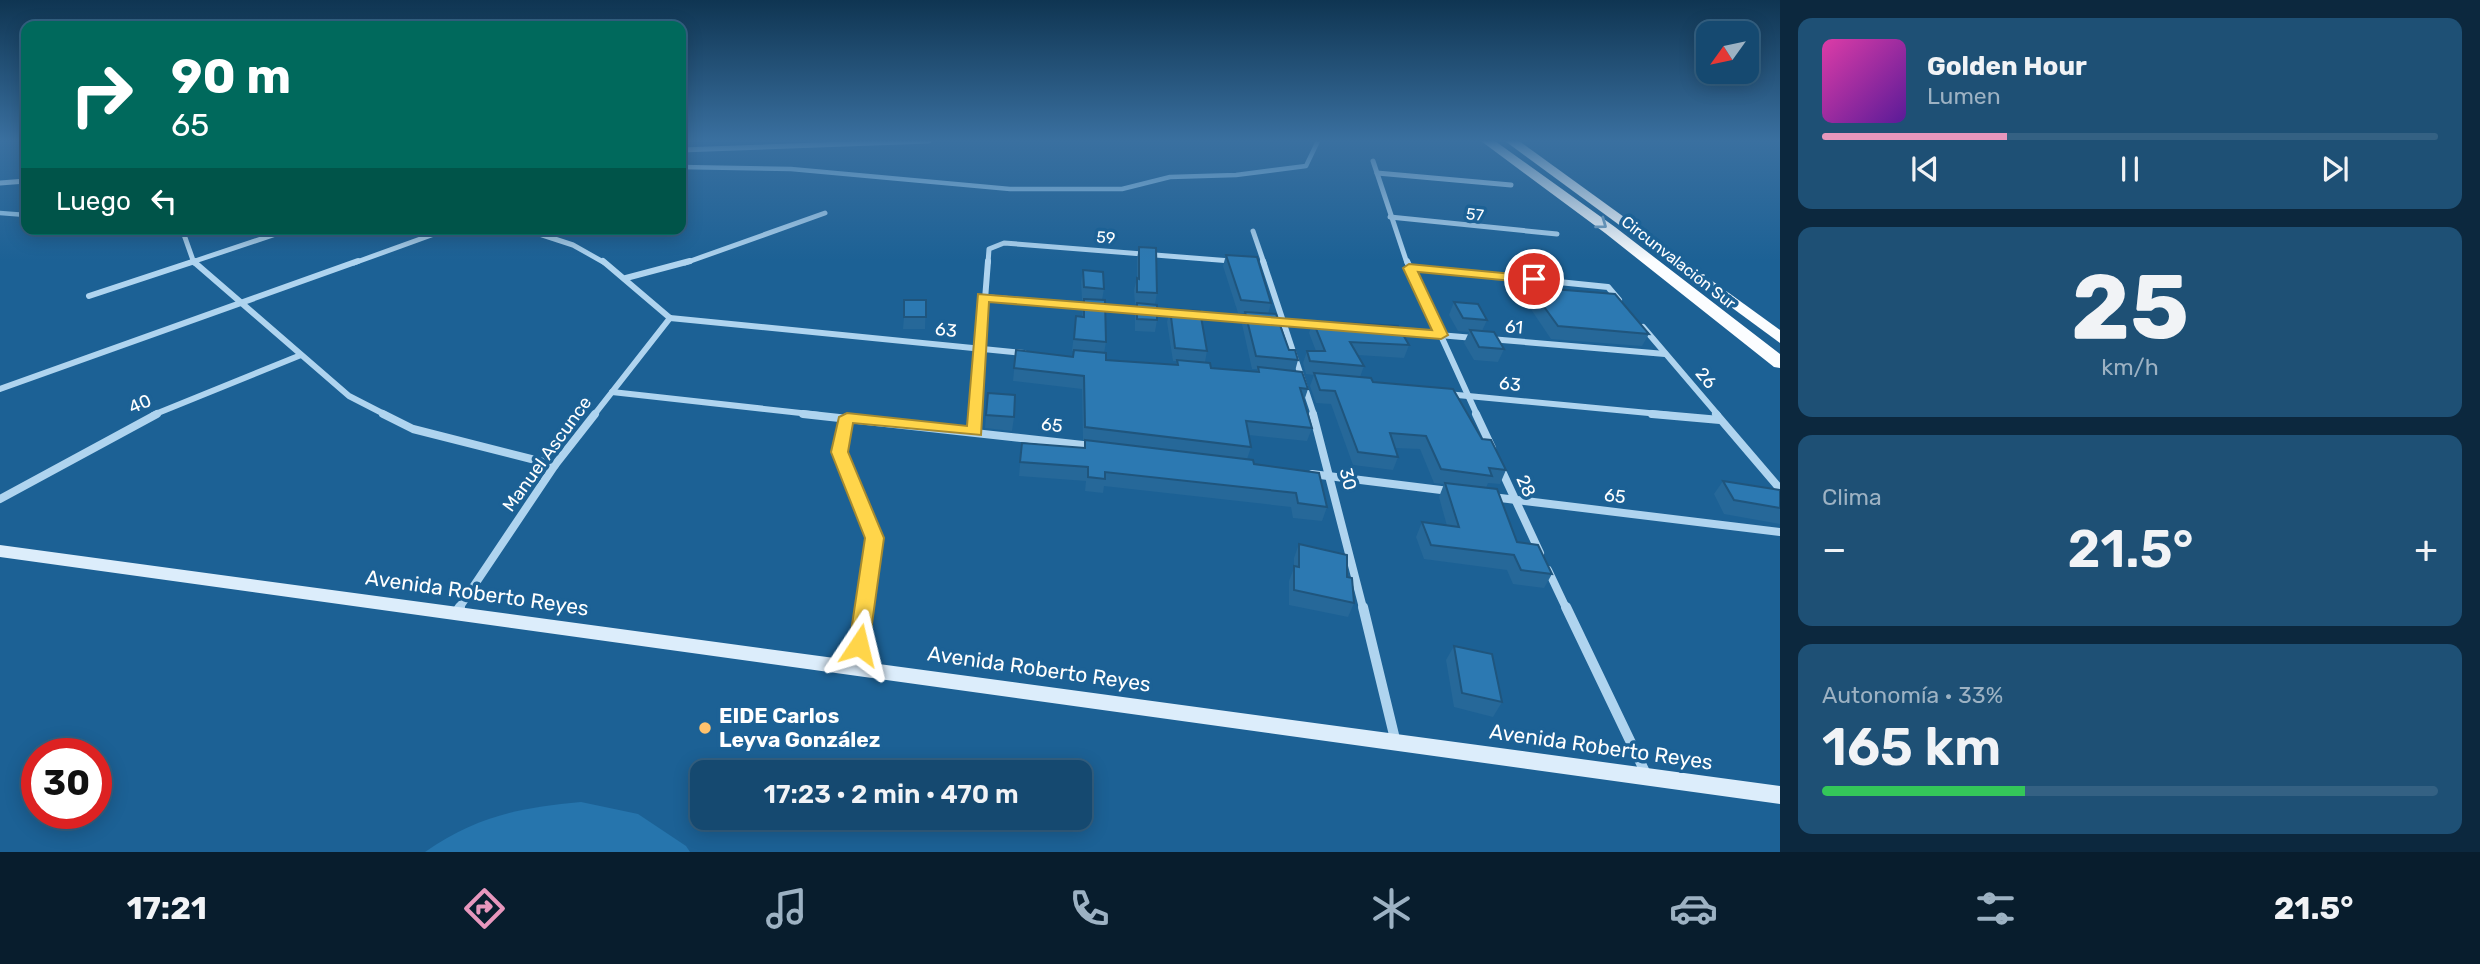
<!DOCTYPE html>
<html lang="es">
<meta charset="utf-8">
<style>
body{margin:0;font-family:Rubik,sans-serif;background:#1e5075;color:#f1f3f6;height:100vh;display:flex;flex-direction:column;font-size:26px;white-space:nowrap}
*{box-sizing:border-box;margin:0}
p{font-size:23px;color:#9db2c3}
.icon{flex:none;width:38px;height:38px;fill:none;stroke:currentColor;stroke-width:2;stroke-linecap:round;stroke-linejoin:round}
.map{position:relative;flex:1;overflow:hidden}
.panel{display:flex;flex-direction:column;gap:18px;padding:18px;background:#0c283e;width:700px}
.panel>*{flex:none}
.banner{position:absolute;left:21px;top:21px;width:665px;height:214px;border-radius:14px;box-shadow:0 4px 18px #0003,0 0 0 2px #346183;background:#00695c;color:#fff;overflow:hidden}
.needle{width:46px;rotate:237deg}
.fabs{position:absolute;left:1696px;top:21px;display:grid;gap:14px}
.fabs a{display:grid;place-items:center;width:63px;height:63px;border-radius:14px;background:#154970;box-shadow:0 4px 18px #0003,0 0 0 2px #346183;font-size:35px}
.speed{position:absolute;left:21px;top:738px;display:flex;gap:14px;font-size:35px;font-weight:700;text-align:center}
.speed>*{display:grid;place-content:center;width:91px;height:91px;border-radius:50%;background:#154970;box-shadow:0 4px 18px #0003,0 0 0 2px #346183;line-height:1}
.speed .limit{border:10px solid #d22;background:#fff;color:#111}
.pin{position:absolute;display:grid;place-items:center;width:60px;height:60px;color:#fff;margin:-30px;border:4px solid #fff;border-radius:50%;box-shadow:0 2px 7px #0007}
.me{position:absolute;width:77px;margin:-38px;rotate:10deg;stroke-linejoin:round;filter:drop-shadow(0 0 5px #0008)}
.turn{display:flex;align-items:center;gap:24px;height:147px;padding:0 35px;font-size:32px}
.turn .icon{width:91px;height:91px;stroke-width:2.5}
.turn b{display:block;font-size:49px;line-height:60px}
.then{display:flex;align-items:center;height:66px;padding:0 35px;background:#0003;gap:14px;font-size:26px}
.big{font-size:52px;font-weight:600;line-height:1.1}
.panel .widget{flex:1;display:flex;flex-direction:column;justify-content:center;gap:10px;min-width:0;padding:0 24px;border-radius:14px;background:#1e5075}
.panel .dial{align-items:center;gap:0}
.dial b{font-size:91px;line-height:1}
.song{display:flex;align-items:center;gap:21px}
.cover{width:84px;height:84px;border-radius:10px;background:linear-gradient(135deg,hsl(320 70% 55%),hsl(270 70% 35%))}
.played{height:7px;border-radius:4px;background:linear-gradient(90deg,#e797bd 30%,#346183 30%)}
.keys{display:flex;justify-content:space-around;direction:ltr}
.heat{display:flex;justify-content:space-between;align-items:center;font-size:38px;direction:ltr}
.charge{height:10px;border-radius:5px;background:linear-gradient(90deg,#34c759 33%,#346183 0)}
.trip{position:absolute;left:690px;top:760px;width:402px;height:70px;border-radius:14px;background:#154970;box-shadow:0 4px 18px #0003,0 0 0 2px #346183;font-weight:600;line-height:70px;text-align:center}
.menu{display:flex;height:112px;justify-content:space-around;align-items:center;background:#081d2d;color:#9db2c3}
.menu .icon{width:49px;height:49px}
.menu .active{color:#e797bd}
.menu b{font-size:32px;color:#f1f3f6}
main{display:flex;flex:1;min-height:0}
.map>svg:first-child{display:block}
.green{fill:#2675ad}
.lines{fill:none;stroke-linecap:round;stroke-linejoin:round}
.stream{stroke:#a2d1f1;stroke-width:4.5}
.minor-far3{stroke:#afd4ef;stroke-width:5}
.minor-far2{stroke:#afd4ef;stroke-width:6}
.minor-far1{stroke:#afd4ef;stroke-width:8}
.minor{stroke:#afd4ef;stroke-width:10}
.secondary{fill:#dcedfb;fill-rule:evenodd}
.trunk{fill:#fbfdff;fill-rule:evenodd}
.wall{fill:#266899}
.building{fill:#2c79b2;stroke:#1f557d;stroke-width:2}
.oneway{stroke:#759fbf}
.route{fill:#ffd54a;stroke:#a68a30;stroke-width:2}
.poi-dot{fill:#ffc26d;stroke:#1c6195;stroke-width:2.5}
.labels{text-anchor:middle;stroke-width:7;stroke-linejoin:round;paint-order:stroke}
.far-street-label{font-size:16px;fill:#fff;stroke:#1c6195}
.street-label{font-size:18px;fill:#fff;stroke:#1c6195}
.near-street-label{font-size:21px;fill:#fff;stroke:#1c6195}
.near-poi-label{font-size:21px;font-weight:bold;fill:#fff;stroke:#1c6195;text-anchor:start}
</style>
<main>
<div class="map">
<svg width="1780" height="852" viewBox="0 0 1780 852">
<rect width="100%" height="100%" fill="#1c6195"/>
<path class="green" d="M581,802L638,814L686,846L690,852H425C478,816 518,808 581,802Z"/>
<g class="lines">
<g class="stream">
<polyline points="681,167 791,169 1010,189 1122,189 1170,177 1236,175 1306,166 1318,141"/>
<polyline points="0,213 26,215"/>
</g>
<g class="minor-far3">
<polyline points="681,150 929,141"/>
<polyline points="1373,161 1407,263"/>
<polyline points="1377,173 1511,185"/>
<polyline points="0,183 26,181"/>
<polyline points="1390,217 1557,234"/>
<polyline points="182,229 194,263"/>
<polyline points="524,229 573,245 605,263"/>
<polyline points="1253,231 1264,263"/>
<polyline points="189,263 291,229"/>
<polyline points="354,263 448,229"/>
<polyline points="685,263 825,213"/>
<polyline points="988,263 989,249 1004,243 1231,261"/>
</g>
<g class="minor-far2">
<polyline points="193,261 349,396 386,415"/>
<polyline points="603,261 670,318"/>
<polyline points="1263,261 1314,415"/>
<polyline points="1407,261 1477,415"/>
<polyline points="1409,268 1527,279"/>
<polyline points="626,278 690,261"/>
<polyline points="1539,280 1608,287 1619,300"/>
<polyline points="89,296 195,261"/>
<polyline points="983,297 1178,313"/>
<polyline points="1193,314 1251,319"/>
<polyline points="670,318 1024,353"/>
<polyline points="1270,320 1321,325"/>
<polyline points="1643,327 1718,415"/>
<polyline points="1392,331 1474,338"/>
<polyline points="1490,339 1665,354"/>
<polyline points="0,389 358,261"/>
<polyline points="612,392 819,415"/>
<polyline points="1447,394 1670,415"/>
<polyline points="153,415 301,355"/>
<polyline points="594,415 670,318"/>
<polyline points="976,415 988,261"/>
</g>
<g class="minor-far1">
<polyline points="383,414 413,429 555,465"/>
<polyline points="803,414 1092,446"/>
<polyline points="1313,414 1363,608"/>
<polyline points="1476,414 1492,448"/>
<polyline points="1652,414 1720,420"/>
<polyline points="1716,414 1780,489"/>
<polyline points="847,417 839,452 874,538 864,608"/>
<polyline points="975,431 976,414"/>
<polyline points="1501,469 1540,553"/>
<polyline points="1312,474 1449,491"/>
<polyline points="1492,497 1780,532"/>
<polyline points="0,499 157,414"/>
<polyline points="1548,570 1566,608"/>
<polyline points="459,608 555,465 595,414"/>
</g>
<g class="minor">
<polyline points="1363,607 1395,739"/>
<polyline points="1566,607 1646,774"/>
<polyline points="456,613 460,607"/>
<polyline points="855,667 864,607"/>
</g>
<polygon class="secondary" points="0,545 1780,786 1780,804 0,557"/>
<g class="trunk">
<polygon points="1481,141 1495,141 1615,227 1780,354 1780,368 1774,367 1605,233"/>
<polygon points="1505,141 1519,141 1780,330 1780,343"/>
</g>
</g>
<g class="wall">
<polygon points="1139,247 1157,293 1155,304 1157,320 1155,332 1135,331 1135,315 1137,304 1135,304 1134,290 1137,278 1137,259"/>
<polygon points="1226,255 1271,303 1268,314 1289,350 1298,360 1295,371 1308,389 1304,401 1312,428 1307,441 1249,435 1251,447 1247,459 1327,507 1322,521 1293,518 1291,507 1104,486 1103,493 1085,491 1086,481 1019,476 1022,443 1084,448 1085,441 1083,440 1082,389 1013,381 1016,350 1073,357 1073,351 1072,351 1076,316 1082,316 1084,300 1082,300 1081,282 1083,270 1104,289 1102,300 1106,342 1104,353 1106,360 1176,365 1177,361 1173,361 1167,322 1170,309 1207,351 1205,362 1211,368 1257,372 1257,369 1252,369 1242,324 1245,313 1238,313 1223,266"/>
<polygon points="1521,275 1553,289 1649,334 1642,346 1551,339 1516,287"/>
<polygon points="926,300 925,329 903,329 904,317"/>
<polygon points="1454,302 1487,320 1482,331 1504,349 1498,362 1474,360 1464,343 1469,332 1458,331 1449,315"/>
<polygon points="1313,321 1409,345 1404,358 1358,355 1364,366 1360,377 1373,382 1482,439 1506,470 1500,484 1488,483 1486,488 1517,542 1552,574 1544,588 1513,584 1507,570 1424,559 1416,537 1422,522 1447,526 1439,497 1444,484 1434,483 1420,449 1395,448 1398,457 1393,470 1353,465 1331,404 1316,403 1310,386 1314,375 1306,374 1303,363 1307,351 1316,351 1309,333"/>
<polygon points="988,393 1014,417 1012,431 985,428"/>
<polygon points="1723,481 1780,490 1780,524 1724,514 1714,494"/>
<polygon points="1299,544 1347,577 1354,603 1348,617 1289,605 1289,581 1294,568 1294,558"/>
<polygon points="1454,646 1502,702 1493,717 1454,707 1446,660"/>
</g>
<g class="building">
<polygon points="1139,247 1156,248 1157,293 1137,292 1137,278 1139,279"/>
<polygon points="1226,255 1257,257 1271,303 1241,300"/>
<polygon points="1083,270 1103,272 1104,289 1084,287"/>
<polygon points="1521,275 1545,277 1553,289 1615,294 1649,334 1558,326"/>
<polygon points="1084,299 1105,300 1106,342 1074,339 1076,316 1084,317"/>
<rect x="904" y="300" width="22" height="17"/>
<polygon points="1454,302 1478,304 1487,320 1463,318"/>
<polygon points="1137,303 1157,305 1157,320 1137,319"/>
<polygon points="1170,309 1200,311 1207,351 1175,348"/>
<polygon points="1245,312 1276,314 1289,350 1295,350 1298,360 1256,356"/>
<polygon points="1313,321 1398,326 1409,345 1350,342 1364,366 1310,361 1307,351 1325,351"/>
<polygon points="1470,330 1494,332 1504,349 1479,347"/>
<polygon points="1016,350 1073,357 1074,350 1106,353 1106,360 1178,365 1177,360 1210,363 1211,368 1259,372 1258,367 1302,372 1308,389 1300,388 1312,428 1246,421 1251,447 1085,427 1084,376 1014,368"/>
<polygon points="1314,373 1371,378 1373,382 1453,389 1482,439 1491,440 1506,470 1489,468 1492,476 1441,469 1426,436 1390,433 1398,457 1358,452 1335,391 1320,390"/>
<polygon points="988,393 1015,395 1014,417 986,415"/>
<polygon points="1085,440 1253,460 1254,464 1319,473 1327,507 1298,503 1296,493 1105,472 1105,479 1088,477 1088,467 1020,462 1022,443 1085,448"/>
<polygon points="1723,481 1780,490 1780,508 1734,500"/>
<polygon points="1445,483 1497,489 1517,542 1538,545 1552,574 1521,570 1514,555 1431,545 1422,522 1459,527"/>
<polygon points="1299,544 1347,555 1347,577 1352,578 1354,603 1294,590 1294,566 1299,567"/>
<polygon points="1454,646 1492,654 1502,702 1462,693"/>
</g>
<defs><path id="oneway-chevron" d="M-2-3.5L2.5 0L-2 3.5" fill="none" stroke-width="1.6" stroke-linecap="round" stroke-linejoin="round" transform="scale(1.75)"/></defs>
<use class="oneway" href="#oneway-chevron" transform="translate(1602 224) rotate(36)"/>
<linearGradient id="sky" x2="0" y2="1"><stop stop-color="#0f3552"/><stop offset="0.54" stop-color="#3a70a0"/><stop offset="1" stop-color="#3a70a0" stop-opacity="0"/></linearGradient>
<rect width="1780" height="261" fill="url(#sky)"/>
<polygon class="route" points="1409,264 1534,276 1540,279 1534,283 1418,272 1448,335 1441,339 989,302 981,435 853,423 848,452 884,538 869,645 866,650 852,650 849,645 865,538 831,452 839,417 847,413 967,426 978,294 1432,330 1403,268"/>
<circle class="poi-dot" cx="705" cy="728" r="7"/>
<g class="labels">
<g class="far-street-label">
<text transform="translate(1475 214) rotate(6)" y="6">57</text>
<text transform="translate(1106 237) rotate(4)" y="6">59</text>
<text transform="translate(1679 262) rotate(38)" y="6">Circunvalación Sur</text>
</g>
<g class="street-label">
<text transform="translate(1514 327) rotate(5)" y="6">61</text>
<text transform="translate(946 330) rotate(6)" y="6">63</text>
<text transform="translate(1706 378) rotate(50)" y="6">26</text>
<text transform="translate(1510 384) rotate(6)" y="6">63</text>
<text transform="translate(140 404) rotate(-24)" y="6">40</text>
<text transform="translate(1052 425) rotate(7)" y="6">65</text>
<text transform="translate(547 454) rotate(-54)" y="6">Manuel Ascunce</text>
<text transform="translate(1348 479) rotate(76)" y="6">30</text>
<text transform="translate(1526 486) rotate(66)" y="6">28</text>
<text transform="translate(1615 496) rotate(7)" y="6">65</text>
</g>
<g class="near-street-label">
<text transform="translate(477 593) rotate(8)" y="7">Avenida Roberto Reyes</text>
<text transform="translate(1039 669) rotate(8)" y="7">Avenida Roberto Reyes</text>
<text transform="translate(1601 747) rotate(8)" y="7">Avenida Roberto Reyes</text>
</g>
<g class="near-poi-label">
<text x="719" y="723">EIDE Carlos<tspan x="719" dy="24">Leyva González</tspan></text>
</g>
</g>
</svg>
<div class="fabs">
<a><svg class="needle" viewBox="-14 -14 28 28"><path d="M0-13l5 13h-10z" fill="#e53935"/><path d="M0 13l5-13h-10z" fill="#9db2c3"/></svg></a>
</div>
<div class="speed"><div class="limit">30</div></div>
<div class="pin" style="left:1534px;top:279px;background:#d93025"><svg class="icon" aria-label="arrive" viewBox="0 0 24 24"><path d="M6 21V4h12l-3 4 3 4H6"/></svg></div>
<svg class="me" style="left:859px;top:645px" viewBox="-20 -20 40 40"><path d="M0-17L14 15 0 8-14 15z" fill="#ffd54a" stroke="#fff" stroke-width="4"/></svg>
<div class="trip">17:23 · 2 min · 470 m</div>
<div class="banner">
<div class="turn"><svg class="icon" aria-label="right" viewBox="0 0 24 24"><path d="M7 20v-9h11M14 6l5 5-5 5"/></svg><div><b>90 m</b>65</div></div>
<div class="then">Luego<svg class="icon" aria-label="left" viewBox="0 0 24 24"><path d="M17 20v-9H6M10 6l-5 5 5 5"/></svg></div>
</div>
</div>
<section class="panel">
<div class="widget">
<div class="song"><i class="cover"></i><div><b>Golden Hour</b><p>Lumen</p></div></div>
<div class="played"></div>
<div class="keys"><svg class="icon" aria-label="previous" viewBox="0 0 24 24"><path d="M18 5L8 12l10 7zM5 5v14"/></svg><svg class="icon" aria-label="pause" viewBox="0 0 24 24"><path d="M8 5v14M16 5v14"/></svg><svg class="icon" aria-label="next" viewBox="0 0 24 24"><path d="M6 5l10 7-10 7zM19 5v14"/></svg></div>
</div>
<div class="widget dial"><b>25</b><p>km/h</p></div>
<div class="widget"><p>Clima</p>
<div class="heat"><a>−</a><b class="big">21.5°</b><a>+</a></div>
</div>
<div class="widget"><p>Autonomía · 33%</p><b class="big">165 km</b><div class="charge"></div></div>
</section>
</main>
<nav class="menu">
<b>17:21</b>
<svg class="icon active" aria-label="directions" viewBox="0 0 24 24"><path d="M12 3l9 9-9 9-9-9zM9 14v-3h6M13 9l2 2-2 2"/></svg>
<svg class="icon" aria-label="music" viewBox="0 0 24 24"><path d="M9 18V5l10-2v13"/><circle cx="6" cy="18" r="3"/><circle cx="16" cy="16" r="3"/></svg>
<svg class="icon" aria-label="phone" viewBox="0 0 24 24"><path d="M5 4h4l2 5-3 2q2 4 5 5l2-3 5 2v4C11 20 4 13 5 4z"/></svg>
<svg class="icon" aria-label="climate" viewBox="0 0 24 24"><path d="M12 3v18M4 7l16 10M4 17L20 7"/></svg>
<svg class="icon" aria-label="car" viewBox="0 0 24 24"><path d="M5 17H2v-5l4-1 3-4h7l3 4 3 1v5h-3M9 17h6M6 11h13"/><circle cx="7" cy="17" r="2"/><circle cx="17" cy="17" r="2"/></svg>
<svg class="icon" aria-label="filters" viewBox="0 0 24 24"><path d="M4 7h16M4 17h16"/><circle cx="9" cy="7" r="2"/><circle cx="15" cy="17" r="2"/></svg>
<b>21.5°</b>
</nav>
